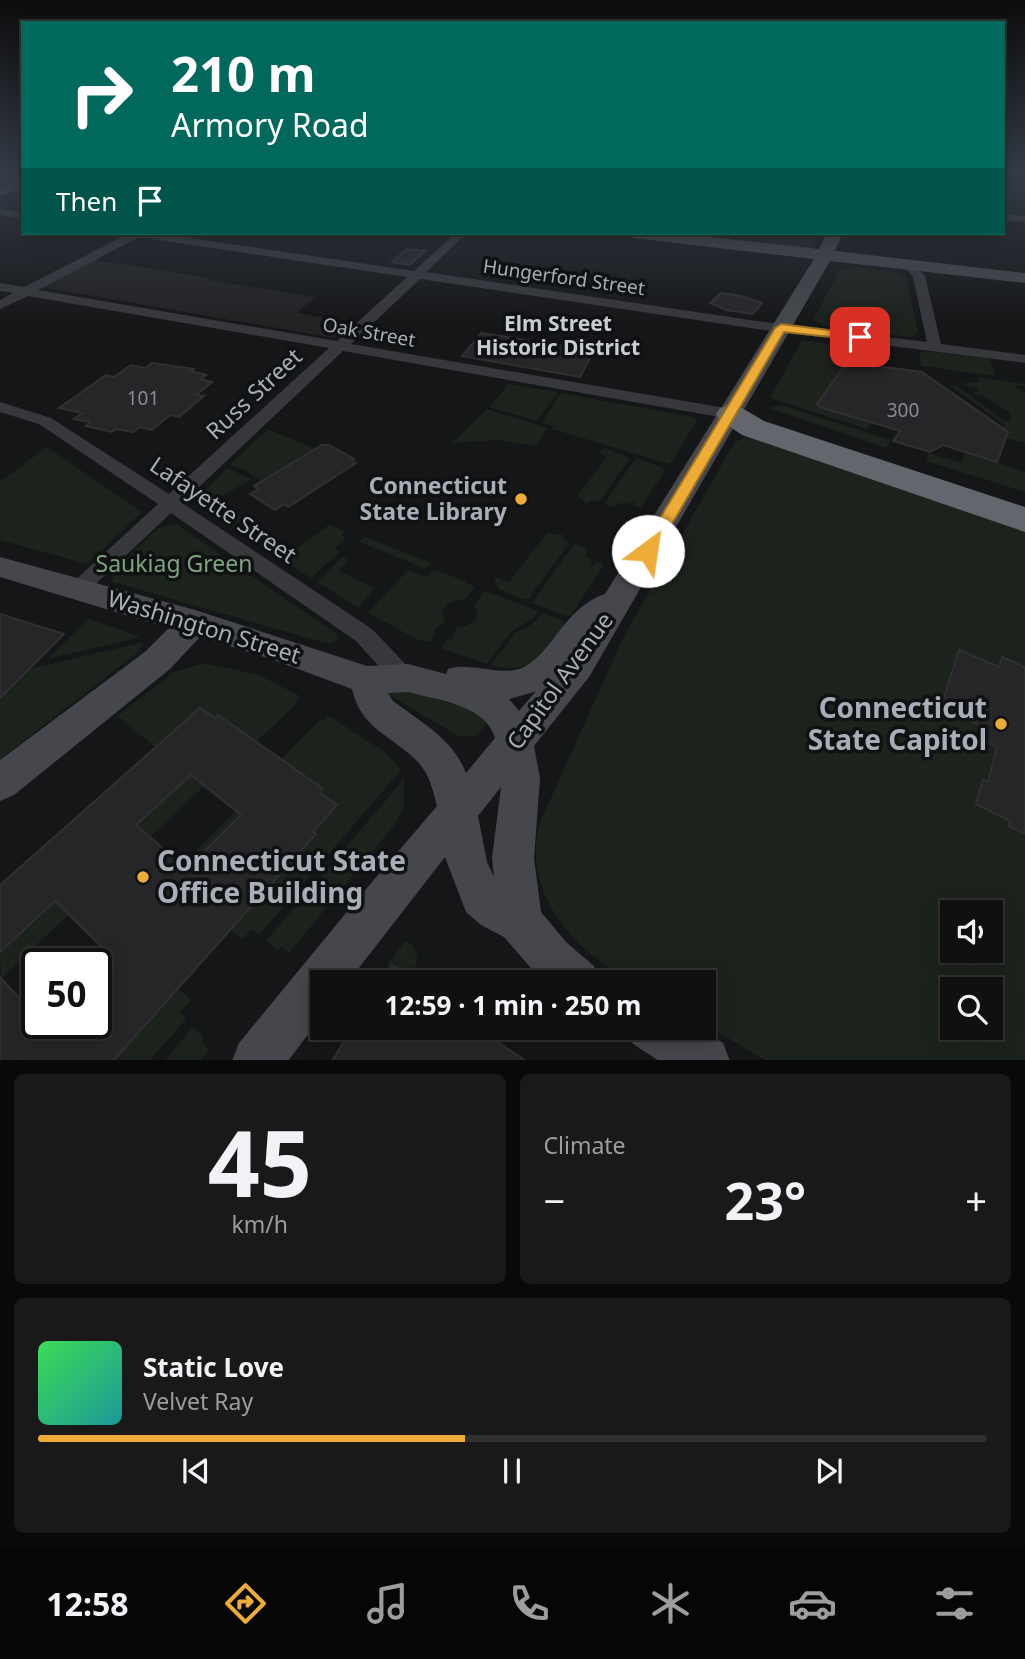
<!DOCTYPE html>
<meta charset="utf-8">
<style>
body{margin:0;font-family:"Noto Sans",sans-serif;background:#19191a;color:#f1f3f6;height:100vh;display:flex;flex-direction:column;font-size:26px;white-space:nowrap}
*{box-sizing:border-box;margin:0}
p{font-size:23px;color:#9c9d9f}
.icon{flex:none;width:38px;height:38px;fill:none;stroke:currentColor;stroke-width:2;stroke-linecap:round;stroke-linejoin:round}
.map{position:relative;height:1060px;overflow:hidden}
.details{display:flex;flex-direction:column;gap:14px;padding:14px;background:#090909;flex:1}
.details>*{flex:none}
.banner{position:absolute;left:21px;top:21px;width:984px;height:214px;border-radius:0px;box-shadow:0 4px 18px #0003,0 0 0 2px #303031;background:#00695c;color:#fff;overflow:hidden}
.controls{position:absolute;left:940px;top:900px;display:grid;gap:14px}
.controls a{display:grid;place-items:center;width:63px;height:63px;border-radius:0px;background:#101011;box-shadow:0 4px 18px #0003,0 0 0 2px #303031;font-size:35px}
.speed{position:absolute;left:21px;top:948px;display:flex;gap:14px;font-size:35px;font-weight:700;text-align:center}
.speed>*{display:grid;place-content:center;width:91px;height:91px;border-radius:50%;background:#101011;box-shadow:0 4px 18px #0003,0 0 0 2px #303031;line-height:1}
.speed .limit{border:4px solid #111;border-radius:10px;background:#fff;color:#111}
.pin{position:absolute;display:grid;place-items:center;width:60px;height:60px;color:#fff;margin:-30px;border-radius:14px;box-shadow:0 4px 10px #0006}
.me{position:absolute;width:77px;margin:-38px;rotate:31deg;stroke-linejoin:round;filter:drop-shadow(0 0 5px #0008)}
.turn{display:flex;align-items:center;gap:24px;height:147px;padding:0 35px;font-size:32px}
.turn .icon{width:91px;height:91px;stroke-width:2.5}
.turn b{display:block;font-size:49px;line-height:60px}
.then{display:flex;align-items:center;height:66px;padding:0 35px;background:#0003;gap:14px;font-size:26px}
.big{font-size:52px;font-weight:700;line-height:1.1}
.details .widget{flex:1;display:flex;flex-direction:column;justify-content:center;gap:10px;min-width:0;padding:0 24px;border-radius:10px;background:#19191a}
.details .dial{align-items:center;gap:0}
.dial b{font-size:91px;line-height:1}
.song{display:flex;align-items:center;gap:21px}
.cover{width:84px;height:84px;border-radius:10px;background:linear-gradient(135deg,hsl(130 70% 55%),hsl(180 70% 35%))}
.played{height:7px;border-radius:4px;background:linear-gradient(90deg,#edac38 45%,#303031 45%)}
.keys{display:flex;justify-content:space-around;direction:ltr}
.heat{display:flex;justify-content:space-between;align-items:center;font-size:38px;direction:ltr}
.details .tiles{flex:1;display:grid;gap:14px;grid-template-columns:1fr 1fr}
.widget:last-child{grid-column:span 2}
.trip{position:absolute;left:310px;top:970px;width:406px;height:70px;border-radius:0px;background:#101011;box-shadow:0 4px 18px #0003,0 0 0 2px #303031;font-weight:700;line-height:70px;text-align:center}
.tab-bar{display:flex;height:112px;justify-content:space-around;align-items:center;background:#060607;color:#9c9d9f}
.tab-bar .icon{width:49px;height:49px}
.tab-bar .on{color:#edac38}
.tab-bar b{font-size:32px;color:#f1f3f6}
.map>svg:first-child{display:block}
.built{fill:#222224}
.green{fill:#1c221c;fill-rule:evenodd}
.building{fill:#262628;stroke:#303033;stroke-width:2;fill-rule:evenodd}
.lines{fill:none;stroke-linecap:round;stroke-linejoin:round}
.street{fill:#37383c;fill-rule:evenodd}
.secondary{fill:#45474c;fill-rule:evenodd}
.highway{fill:#63666d;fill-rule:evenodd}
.route{fill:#edac38;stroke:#9a7024;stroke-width:2}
.poi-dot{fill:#edac38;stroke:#101112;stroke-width:2.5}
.labels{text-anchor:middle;stroke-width:7;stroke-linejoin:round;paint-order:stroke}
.far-street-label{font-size:19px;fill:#a8adb7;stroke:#101112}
.number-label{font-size:19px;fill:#888b93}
.far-neighbourhood-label{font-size:21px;font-weight:bold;fill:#c9ccd3;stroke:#101112}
.street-label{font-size:23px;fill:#a8adb7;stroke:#101112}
.poi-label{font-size:23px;font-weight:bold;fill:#a8adb7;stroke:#101112;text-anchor:end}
.park-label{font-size:23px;fill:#7fa281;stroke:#101112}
.near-poi-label{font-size:28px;font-weight:bold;fill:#a8adb7;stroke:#101112;text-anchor:end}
</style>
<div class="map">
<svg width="1025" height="1061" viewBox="0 0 1025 1061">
<rect width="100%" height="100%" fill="#151617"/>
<g class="built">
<polygon points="740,233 820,233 810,249 738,241"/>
<polygon points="93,260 212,278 208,280 315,297 297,313 351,323 334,338 42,287"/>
</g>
<g class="green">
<polygon points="855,267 896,272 906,277 918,331 915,335 908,337 825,326 813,320 840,270"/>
<polygon points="802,340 847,346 848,359 871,362 872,365 847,362 817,404 820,407 871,422 867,429 770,398"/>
<polygon points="925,351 990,359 995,376 921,366 919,353"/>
<polygon points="977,377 1025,384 1025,386 1013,385 1025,393 1025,443 1006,438 1000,427 1005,425 950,386 956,385 1005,421 1010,421 1011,414 1009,412 984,396 972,393 979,391 976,388 960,384 979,381"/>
<polygon points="509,384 556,392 557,394 537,421 489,407"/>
<polygon points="561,393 693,417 697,421 670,464 666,463 552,429 553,426 542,423"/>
<polygon points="781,405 890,440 890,441 886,448 769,408"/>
<polygon points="487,409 548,428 536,446 496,440 452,443"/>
<polygon points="268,429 315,449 263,481 243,469 229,465"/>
<path d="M748,435L1025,524V1060H765L704,1024V982C685,982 649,986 633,982C624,980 613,971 605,965C559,934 520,875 542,818L623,638L734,443ZM952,912H990V950H952ZM952,989H990V1027H952Z"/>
<polygon points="47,447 142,512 87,564 0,540 0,482"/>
<polygon points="605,448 630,458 599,502 591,500 587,504 577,496 607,457 598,452"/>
<polygon points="966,452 1025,472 1025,492 926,461 929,453 961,463"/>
<polygon points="636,458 666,469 641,507 633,506 636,502 633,500 630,504 621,503 614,507 604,504"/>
<path d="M227,468L251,479C239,486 207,509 194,502Z"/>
<path d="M221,507C227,507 246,520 256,524V528L249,534H242L213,514Z"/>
<polygon points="176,524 337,634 338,640 330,644 318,641 113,582 112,575 115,569 158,528"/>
<polygon points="329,525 345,531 341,535 346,537 334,549 338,551 338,553 311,578 281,559"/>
<polygon points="547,533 564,535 562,539 570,542 529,598 524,600 498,589 494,577 509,582"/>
<polygon points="366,534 366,537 431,563 426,569 359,542"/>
<polygon points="574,544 586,548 585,556 593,561 590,566 593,567 597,561 604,565 571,615 565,616 532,603"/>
<polygon points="342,557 349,560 339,571 375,588 358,608 317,582"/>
<path d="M434,569L467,582L465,584H471L474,588L464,600C454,600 443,603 442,615L445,622L433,631L435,633L429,642L418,640L368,613L408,570L426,577Z"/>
<polygon points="485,591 539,611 535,617 511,632 487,664 441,648 448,639 451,640 457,627 467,626 476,619 478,611 474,605"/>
<path d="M543,613L562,620L565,625C542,654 532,676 491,665L516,632L531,625Z"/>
<polygon points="88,619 141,637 48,659"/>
<polygon points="144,642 137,653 0,759 0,698 29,669"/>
<polygon points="204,663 259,675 300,696 295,701 297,703 256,742 218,715 215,718 200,708 155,747 117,716 174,672"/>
<polygon points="386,685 481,712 486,725 475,736 458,736 386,693"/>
<polygon points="328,715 386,753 401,770 259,935 252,929 242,940 230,929 315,834 313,832 337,805 320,793 322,789 281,759 321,719 323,721"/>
<polygon points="191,776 204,786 150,837 136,825"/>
<polygon points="404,779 404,807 395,824 289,953 281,947 277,950 266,941"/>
<polygon points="236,811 241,815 187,869 182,865"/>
<polygon points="55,901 69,914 1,979 0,952"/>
<path d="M405,941L412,945C421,962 417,964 409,976L386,966Z"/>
<polygon points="178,988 191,1000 180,1012 186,1019 150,1060 113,1061"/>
<polygon points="193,1027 204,1038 201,1042 209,1050 200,1060 165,1060"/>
</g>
<g class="building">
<polygon points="407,249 425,251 410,265 392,262"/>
<polygon points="721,293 741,296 762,303 753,314 726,310 710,303"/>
<polygon points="481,333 594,351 580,377 462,356"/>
<polygon points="847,362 922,372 1008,432 997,462 943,445 930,452 893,441 900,431 820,407 817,404"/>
<polygon points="152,363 194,369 191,371 206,375 200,379 212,382 196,395 204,396 179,417 170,415 152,430 140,427 133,432 116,429 112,432 86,426 90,422 74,419 82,413 59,408 106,375 114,377 131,365 146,368"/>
<polygon points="322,445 329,445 354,459 351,460 356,463 288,507 284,504 275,510 250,494 258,489 254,486"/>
<polygon points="0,614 64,634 0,698"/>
<polygon points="959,650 999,667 1002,657 1025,667 1025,834 1009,826 1010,821 976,804 983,779 988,782 997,747 980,739 983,727 941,707"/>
<path d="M200,708L215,718L218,715L281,759L323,789L320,793L337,805L313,832L316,834L113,1061H0V977L37,1018V1024H96V962L106,951L55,901L0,952V885ZM191,775L241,815L187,869L136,825Z"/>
<polygon points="392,965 418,982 383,982"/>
<polygon points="353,1027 475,1027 526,1061 332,1061"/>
</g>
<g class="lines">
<g class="street">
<polygon points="0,209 23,213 23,219 0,215"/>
<polygon points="1003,214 1025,216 1025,222 1003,220"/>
<path d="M130,233H156L414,271L456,233H467L426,272L764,322L927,342L913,277L903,265L909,261L925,276L941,344L1025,355V363L764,330L420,279L351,344L731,409L739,414L731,419L343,351L182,503L372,629L411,670L415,677L411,684L403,686L395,684L356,641L171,513L85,594L78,597L71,594L68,589L71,584L158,504L39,424L0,412V402L51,418L169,494L329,348L28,296L0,309V300L13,293L0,291V283L24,287ZM139,237L407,277L337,341L38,290Z"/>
</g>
<g class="secondary">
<polygon points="23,178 23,187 0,196 0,187"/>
<path d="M625,233H673L819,249L827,233H843L835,251L1025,273V283L830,261L589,677L534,746L540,778L534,858L541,912L567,943L594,966L601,982H543L504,937L481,925L466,912L445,857L348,982H322V1016L288,1061H232L239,1043L355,902L437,806C433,790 429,773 417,761C391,735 361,729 352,689L271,659L200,637L170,669L14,795L0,801V760L146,651L169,628L0,577V557L195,610L367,666L408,664L446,674L448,669C472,661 501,678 524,667C553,652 565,607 605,594L814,259L633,238ZM536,691L519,711L509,699L534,692ZM408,692C437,700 486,705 495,738L466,773C453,739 421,722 393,701L388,693ZM501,787L492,858L494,877L487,862L478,816Z"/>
<polygon points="626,1027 696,1027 723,1043 730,1061 659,1061 633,1044"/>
</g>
<polygon class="highway" points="731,405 742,408 764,421 1025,507 1025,532 742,435 720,420 716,414 720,408"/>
</g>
<linearGradient id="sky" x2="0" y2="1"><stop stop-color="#0c0c0d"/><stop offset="0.54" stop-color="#353c47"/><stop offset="1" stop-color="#353c47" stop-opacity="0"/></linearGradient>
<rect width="1025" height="325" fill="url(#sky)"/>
<polygon class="route" points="781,324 860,334 866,337 860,340 784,332 654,555 642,555 640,551 775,328"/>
<g class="poi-dot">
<circle cx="521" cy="499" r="7"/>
<circle cx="1001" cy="724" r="7"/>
<circle cx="143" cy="877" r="7"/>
</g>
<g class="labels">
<g class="far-street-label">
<text transform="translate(564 277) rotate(8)" y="7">Hungerford Street</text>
<text transform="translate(369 332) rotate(10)" y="7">Oak Street</text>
</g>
<g class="number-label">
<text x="143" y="405">101</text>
<text x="903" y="417">300</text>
</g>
<g class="far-neighbourhood-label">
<text x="558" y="331">Elm Street<tspan x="558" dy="24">Historic District</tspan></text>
</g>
<g class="street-label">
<text transform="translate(254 394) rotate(-43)" y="8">Russ Street</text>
<text transform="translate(223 510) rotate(34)" y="8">Lafayette Street</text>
<text transform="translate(204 627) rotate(17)" y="8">Washington Street</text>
<text transform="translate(560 681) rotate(-54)" y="8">Capitol Avenue</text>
</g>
<g class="poi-label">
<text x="507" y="494">Connecticut<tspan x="507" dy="26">State Library</tspan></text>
</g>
<g class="park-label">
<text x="174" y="572">Saukiag Green</text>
</g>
<g class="near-poi-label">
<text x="987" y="718">Connecticut<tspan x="987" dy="32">State Capitol</tspan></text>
<text x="157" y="871" text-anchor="start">Connecticut State<tspan x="157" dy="32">Office Building</tspan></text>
</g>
</g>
</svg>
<div class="controls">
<a><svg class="icon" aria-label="sound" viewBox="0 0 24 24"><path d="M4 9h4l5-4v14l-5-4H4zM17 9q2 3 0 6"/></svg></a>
<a><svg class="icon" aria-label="search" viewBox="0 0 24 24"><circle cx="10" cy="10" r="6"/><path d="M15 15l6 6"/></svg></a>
</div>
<div class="speed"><div class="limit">50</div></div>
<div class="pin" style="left:860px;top:337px;background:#d93025"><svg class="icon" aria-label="arrive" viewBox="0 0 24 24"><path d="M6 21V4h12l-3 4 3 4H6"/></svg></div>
<svg class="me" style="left:648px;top:551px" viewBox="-20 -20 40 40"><circle r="19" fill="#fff"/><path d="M0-13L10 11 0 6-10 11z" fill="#edac38"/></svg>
<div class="trip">12:59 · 1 min · 250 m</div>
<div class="banner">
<div class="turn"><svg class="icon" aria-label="right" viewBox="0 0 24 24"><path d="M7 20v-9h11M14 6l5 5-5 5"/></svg><div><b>210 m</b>Armory Road</div></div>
<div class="then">Then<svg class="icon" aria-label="arrive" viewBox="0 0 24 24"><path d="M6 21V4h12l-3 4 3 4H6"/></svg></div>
</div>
</div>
<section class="details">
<div class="tiles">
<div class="widget dial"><b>45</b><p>km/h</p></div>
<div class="widget"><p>Climate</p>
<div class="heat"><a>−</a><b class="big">23°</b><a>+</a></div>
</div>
<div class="widget">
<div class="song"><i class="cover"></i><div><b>Static Love</b><p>Velvet Ray</p></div></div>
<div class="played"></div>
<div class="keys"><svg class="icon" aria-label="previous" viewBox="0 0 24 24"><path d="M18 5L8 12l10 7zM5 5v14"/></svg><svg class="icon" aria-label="pause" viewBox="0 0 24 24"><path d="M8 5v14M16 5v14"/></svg><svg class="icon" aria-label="next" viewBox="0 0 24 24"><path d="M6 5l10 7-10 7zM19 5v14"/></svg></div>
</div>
</div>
</section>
<nav class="tab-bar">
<b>12:58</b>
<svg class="icon on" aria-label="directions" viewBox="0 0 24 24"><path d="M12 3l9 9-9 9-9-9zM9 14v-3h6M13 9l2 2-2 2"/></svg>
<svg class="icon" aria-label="music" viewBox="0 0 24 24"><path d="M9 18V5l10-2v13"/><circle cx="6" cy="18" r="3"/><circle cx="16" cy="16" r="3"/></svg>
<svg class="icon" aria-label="phone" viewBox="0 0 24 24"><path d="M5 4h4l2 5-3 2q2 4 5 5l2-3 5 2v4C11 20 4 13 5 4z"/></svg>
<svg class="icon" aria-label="climate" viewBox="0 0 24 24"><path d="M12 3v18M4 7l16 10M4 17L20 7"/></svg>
<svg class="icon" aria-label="car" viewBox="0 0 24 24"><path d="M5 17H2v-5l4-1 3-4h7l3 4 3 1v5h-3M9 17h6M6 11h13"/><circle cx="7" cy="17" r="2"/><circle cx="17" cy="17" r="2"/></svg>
<svg class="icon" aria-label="filters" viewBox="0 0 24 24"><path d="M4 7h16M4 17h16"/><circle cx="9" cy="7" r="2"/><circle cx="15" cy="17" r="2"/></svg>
</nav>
